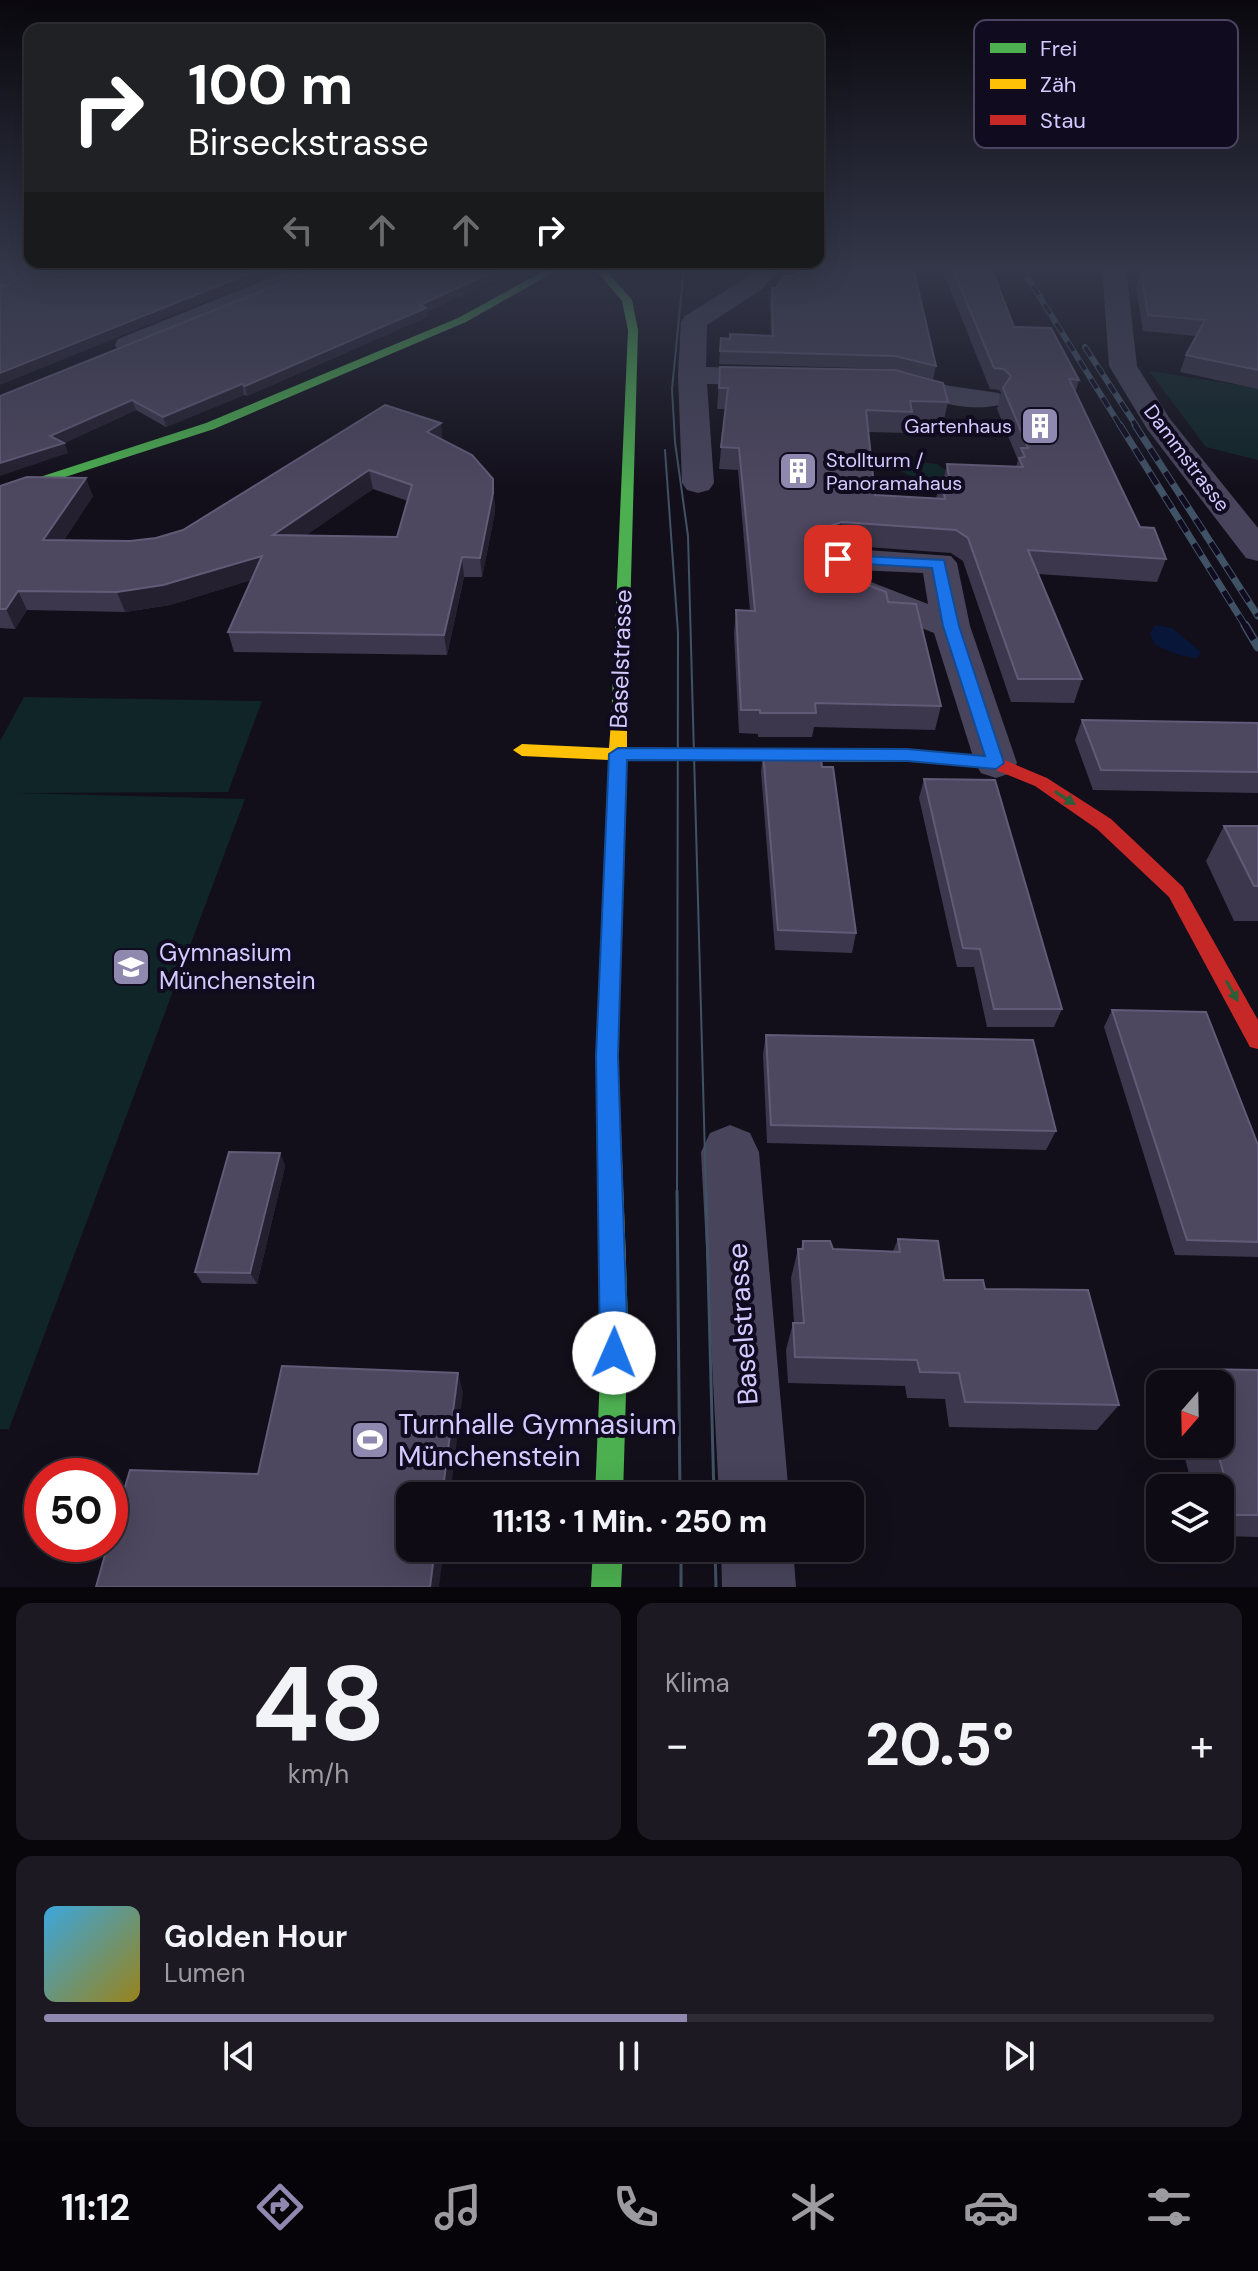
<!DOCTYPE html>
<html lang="de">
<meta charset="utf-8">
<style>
body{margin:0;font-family:"DM Sans",sans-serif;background:#1c1922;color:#f1f3f6;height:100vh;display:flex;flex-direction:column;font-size:30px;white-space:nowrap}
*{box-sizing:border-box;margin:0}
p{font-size:26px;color:#9b9ba0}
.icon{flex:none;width:44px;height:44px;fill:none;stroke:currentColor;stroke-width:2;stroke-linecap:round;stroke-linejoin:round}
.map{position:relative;height:1587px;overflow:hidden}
.panel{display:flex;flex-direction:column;gap:16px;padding:16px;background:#08060b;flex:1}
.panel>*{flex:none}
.hud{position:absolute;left:24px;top:24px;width:800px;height:244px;border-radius:16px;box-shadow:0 8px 32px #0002,0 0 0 2px #2e2b34;background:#202124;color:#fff;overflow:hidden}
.needle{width:52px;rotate:200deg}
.tools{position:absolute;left:1146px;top:1370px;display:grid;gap:16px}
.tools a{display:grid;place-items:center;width:88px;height:88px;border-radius:16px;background:#0e0b14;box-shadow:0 8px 32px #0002,0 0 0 2px #2e2b34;font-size:40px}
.speed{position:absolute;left:24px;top:1458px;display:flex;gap:16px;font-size:40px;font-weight:700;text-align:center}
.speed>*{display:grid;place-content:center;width:104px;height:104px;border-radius:50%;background:#0e0b14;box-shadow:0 8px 32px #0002,0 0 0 2px #2e2b34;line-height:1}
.speed .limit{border:12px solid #d22;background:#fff;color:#111}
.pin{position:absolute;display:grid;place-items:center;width:68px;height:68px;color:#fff;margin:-34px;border-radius:16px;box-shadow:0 4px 12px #0006}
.me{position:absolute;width:88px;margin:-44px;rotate:1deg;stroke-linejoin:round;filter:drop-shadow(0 0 6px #0008)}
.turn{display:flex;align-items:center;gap:28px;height:168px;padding:0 32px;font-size:36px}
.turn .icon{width:104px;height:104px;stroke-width:2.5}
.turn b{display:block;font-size:56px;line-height:68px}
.lanes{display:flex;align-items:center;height:76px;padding:0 32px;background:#0003;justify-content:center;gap:40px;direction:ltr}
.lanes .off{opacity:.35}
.big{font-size:60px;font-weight:800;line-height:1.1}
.panel .widget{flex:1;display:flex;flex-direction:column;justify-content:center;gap:12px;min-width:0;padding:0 28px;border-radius:16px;background:#1c1922}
.panel .dial{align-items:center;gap:0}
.dial b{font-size:104px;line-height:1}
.song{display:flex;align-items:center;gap:24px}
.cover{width:96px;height:96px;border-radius:12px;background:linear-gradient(135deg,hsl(200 70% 55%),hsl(50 70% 35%))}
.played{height:8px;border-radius:4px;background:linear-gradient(90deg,#8f89af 55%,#2e2b34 55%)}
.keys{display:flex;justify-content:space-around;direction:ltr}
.heat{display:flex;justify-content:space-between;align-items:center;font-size:44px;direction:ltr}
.panel .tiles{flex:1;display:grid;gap:16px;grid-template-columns:1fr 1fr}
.widget:last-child{grid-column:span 2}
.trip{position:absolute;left:396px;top:1482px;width:468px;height:80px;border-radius:16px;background:#0e0b14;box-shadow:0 8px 32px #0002,0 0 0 2px #2e2b34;font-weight:800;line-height:80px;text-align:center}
.menu{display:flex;height:128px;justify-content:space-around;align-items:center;background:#060408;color:#9b9ba0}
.menu .icon{width:56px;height:56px}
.menu .current{color:#8f89af}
.menu b{font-size:36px;color:#f1f3f6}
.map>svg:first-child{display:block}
.green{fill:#0f2527}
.water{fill:#08163a}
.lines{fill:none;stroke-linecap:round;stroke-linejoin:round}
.street{fill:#47445b;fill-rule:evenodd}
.fast{fill:#4caf50;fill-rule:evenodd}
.slow{fill:#ffc107;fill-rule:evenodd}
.jam{fill:#c62828;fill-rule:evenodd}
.tram-far1{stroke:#405265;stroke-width:2}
.tram{stroke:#405265;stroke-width:3}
.rail-far2-casing{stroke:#405265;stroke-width:6}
.rail-far1-casing{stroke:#405265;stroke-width:7}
.rail-casing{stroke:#405265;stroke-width:9}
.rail-far2{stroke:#100b1f;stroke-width:4;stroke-dasharray:11;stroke-linecap:butt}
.rail-far1{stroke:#100b1f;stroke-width:5;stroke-dasharray:14;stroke-linecap:butt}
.rail{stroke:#100b1f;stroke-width:6;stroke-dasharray:17;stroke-linecap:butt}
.wall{fill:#3c374c;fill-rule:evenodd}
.shaded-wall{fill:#252030}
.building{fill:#4d475f;stroke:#625b78;stroke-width:2;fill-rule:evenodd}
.oneway{fill:#2e5d38}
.route{fill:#1a73e8;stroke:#114b97;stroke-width:2}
.labels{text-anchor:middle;stroke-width:8;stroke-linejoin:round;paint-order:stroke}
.far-poi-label{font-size:20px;fill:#d3caff;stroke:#100b1f;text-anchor:end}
.far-street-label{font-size:20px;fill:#d3caff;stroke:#100b1f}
.street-label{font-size:24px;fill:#d3caff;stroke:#100b1f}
.poi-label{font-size:24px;fill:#d3caff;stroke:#100b1f;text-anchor:start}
.near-street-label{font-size:28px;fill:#d3caff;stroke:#100b1f}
.near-poi-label{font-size:28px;fill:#d3caff;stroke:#100b1f;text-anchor:start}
.key{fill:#100b1f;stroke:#4a4462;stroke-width:2}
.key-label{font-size:22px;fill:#d3caff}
</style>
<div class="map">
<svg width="1258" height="1587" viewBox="0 0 1258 1587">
<rect width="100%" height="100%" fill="#120f1a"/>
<g class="green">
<polygon points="1149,371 1258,388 1258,460 1206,447"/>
<polygon points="902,460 937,464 947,471 946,476 926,483 887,465 892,461"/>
<polygon points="24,697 262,701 228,792 18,793 245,799 9,1429 0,1429 0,741"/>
</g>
<polygon class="water" points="1155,625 1172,628 1201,652 1197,658 1179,655 1155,645 1150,633"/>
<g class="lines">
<g class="street">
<polygon points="17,267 46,267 9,292 0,294 0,277"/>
<polygon points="297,267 329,267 325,272 138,351 118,351 115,345 118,339"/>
<polygon points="757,267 782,267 762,289 707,325 706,367 777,369 787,371 791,377 787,383 777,385 707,384 714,483 709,490 698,493 687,490 682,483 678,375 681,322 685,316 744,279"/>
<polygon points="1102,267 1126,267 1137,366 1170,419 1258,528 1258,561 1246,558 1147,429 1109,366"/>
<path d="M890,371L950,386L999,393L1003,399L999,405C962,414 916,395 880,385L876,379L880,373Z"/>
<path d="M838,548L951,556L957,563L970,626L1017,763L1011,773L996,778L981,773L975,763L934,633L828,591L823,583L820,559L826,552ZM857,570L923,573L928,604L858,577Z"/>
<polygon points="730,1125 750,1133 759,1152 789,1496 719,1496 701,1152 710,1133"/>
<polygon points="721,1548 793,1548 796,1587 722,1587"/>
</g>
<g class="fast">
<polygon points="551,267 563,267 466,322 214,429 0,498 0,490 206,423 458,318"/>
<polygon points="593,267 603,267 632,300 638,330 627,722 619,728 611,722 628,330 622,301"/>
<polygon points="613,1250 622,1254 626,1263 628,1325 623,1496 595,1496 602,1325 600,1263 604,1254"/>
<polygon points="593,1548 623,1548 621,1587 591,1587"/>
</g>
<polygon class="slow" points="619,716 627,722 627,748 913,750 922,756 913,762 626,760 618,1056 626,1263 622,1272 613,1276 604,1272 600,1263 596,1056 609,760 522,756 513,750 522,744 609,748 611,722"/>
<polygon class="jam" points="913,750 1002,759 1047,778 1111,819 1183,887 1258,1020 1258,1049 1250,1047 1169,897 1097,829 1035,786 993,769 907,760 904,756 907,752"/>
<g class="tram-far1">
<polyline points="684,267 672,389 675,442 688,536 706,1193"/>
<polyline points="665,450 678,633 677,1193"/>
</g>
<g class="tram">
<polyline points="677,1191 680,1496"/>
<polyline points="706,1191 714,1496"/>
<polyline points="681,1548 681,1587"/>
<polyline points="715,1548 716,1587"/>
</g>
<defs>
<g id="rail-far2">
<polyline points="1021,267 1121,427"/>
<polyline points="1085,347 1137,427"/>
</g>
<g id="rail-far1">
<polyline points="1120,425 1246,627"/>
<polyline points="1135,425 1258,616"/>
</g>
<polyline id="rail" points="1245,625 1258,647"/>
</defs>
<use href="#rail-far2" class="rail-far2-casing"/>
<use href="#rail-far1" class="rail-far1-casing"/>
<use href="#rail" class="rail-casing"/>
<use href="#rail-far2" class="rail-far2"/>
<use href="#rail-far1" class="rail-far1"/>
<use href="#rail" class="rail"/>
</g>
<g class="wall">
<polygon points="794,267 913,267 936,366 933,379 893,369 719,364 721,338 771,336 770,300 772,288 776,288 794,276"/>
<polygon points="941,267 991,267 1014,327 1079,380 1075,393 1140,527 1166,559 1157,582 1038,574 1082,679 1074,703 1011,702 963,561 951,553 838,545 824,550 822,552 823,560 829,570 888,602 941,706 935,730 814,727 812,737 758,737 758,734 739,733 734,634 736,610 750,611 738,470 719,469 725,409 717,409 720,367 948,402 943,424 910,422 908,433 869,432 875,495 936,499 941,477 944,477 947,464 1016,467 1018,460 997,409 1001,392 999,390 990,389"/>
<polygon points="1258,267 1258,389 1180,372 1186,355 1196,336 1143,331 1136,287 1141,272"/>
<polygon points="515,270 427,312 427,317 247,396 244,395 166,427 136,410 64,443 68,453 0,396"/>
<path d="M443,440L493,479L495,512L482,577H464L447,655L234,652L228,632L251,580L170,605L125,612L27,610L15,629L0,628V486L93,496L64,540L130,541L156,538L183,530ZM373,489L408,501L397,537L306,535Z"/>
<polygon points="1082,720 1258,723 1258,793 1093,790 1075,740"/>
<polygon points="763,752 822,767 856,933 852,953 775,950 761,772"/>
<polygon points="924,779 1062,1009 1054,1027 987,1027 974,967 957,967 919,798"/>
<polygon points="1224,826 1258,826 1258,921 1234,921 1206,861"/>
<polygon points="1112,1010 1258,1145 1258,1257 1175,1255 1104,1027"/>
<polygon points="766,1035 1056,1131 1046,1150 767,1143 763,1054"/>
<polygon points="280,1153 285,1166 257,1284 202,1283 195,1272"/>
<polygon points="898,1239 944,1280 985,1289 1119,1405 1097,1430 949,1427 945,1399 907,1398 905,1386 788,1383 786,1350 793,1323 794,1323 791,1278 798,1249 801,1249 803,1241 833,1249 893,1251"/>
<polygon points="1197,1369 1258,1370 1258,1537 1220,1536 1220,1488 1193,1488 1181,1444 1220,1444 1220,1384 1183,1384"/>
</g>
<g class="shaded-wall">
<polygon points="0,267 12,267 0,274"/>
<polygon points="266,267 291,267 0,385 0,373"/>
<polygon points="503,267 516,267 515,270 427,312 427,317 247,396 245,386"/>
<polygon points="242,384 244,395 166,427 163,417"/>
<polygon points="132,400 136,410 62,444 64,443 68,453 0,476 0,463 50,436"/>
<polygon points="441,423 443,441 427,432"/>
<polygon points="369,470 373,489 278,554 273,535"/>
<polygon points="86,478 93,496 51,559 43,540"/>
<polygon points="493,479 495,512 482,577 480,558"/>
<polygon points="842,522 838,545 824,550 817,559 820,537 827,527"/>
<polygon points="262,556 267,575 170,605 125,612 117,592"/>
<polygon points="462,557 464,577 447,655 444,635"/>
<polygon points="18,591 27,610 15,629 6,609"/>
<polygon points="280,1153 285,1166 257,1284 250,1273"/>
<polygon points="458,1373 463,1392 450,1496 442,1496"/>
<polygon points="435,1548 444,1548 439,1587 430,1587"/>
</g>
<g class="building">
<polygon points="34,267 266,267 0,373 0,286 7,285"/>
<polygon points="322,267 503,267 420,305 426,308 245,386 242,384 163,417 132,400 50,436 64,443 0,463 0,396"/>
<polygon points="796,267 913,267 936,366 895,356 720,351 721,338 730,339 730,334 773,336 772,288 776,288 784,276 797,276"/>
<polygon points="952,267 991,267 1014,327 1051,328 1079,380 1069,379 1140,527 1154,528 1166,559 1028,550 1082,679 1018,679 968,538 956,530 842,522 827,527 820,537 823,560 829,570 886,592 888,602 916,604 941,706 815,703 816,713 760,713 760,710 741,710 736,610 755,611 739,448 721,447 728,388 719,388 720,367 895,370 943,383 948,402 910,401 912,412 866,410 875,495 945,499 941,477 949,477 947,464 1023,467 1019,458 1025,457 1021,448 1028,448 1003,388 1011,376 1004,369 994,368"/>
<polygon points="1146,267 1258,267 1258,370 1186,355 1205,320 1148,315 1141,272"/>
<path d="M385,405L441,423L427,432L472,455L493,479V493L480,558L462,557L444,635L228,632L262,556L163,585L117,592L18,591L6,609H0V486L27,477L86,478L43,540L130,541L156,538L183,530ZM369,470L412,485L397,537L273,535Z"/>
<polygon points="1082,720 1258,723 1258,772 1101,770"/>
<polygon points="763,752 820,752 822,767 833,767 856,933 778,930"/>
<polygon points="924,779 995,780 1062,1009 994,1009 980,949 963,948"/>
<polygon points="1224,826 1258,826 1258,886 1254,886"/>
<polygon points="1112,1010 1206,1012 1258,1145 1258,1242 1187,1240"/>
<polygon points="766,1035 1033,1040 1056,1131 771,1125"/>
<polygon points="229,1152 280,1153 250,1273 195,1272"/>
<polygon points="898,1239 938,1241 944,1280 983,1280 985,1289 1088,1290 1119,1405 965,1402 959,1373 920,1372 917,1360 795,1357 793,1323 804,1323 798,1249 803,1249 803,1241 830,1241 833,1249 900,1252"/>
<polygon points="282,1366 458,1373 442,1496 410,1496 410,1548 435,1548 430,1587 96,1587 108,1544 110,1544 110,1538 130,1470 258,1474"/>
<polygon points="1197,1369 1258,1370 1258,1515 1227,1515 1220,1492 1220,1488 1219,1488 1216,1478 1225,1478 1215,1444 1220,1444 1220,1384 1196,1384 1194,1378 1200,1378"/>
</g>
<defs><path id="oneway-solid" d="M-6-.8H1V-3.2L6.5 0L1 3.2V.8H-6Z" transform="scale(2)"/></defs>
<g class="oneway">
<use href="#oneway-solid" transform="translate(1065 798) rotate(33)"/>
<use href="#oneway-solid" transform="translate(1232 991) rotate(61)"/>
</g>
<linearGradient id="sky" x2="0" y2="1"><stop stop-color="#0a080e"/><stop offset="0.55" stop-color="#333749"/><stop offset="1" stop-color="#333749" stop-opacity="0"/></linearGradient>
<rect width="1258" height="489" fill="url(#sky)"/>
<polygon class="route" points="838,555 944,560 959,626 1004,763 996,769 907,761 627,760 618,1056 628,1353 624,1363 614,1367 604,1363 600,1353 596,1056 609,754 618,748 907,749 985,756 943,626 932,568 833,562 833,556"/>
<defs>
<symbol id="building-square" viewBox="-11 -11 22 22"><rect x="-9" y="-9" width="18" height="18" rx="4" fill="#8f89af" stroke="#100b1f"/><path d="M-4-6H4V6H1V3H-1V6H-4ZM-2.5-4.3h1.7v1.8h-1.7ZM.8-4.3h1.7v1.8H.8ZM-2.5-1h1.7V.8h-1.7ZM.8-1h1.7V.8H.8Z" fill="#fff"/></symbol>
<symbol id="school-square" viewBox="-11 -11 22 22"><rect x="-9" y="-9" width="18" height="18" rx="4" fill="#8f89af" stroke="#100b1f"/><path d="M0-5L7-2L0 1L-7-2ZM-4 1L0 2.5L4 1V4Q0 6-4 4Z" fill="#fff"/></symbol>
<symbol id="stadium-square" viewBox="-11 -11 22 22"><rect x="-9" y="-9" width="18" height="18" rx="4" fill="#8f89af" stroke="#100b1f"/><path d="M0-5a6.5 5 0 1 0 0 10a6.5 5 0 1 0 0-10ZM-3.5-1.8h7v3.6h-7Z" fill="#fff"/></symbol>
</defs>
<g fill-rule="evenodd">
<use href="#building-square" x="1018" y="404" width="44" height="44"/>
<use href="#building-square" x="776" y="449" width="44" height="44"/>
<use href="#school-square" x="109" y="945" width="44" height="44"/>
<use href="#stadium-square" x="348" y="1418" width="44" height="44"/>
</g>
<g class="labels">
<g class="far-poi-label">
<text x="1012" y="433">Gartenhaus</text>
<text x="826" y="467" text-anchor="start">Stollturm /<tspan x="826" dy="23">Panoramahaus</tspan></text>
</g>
<g class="far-street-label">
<text transform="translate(1187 458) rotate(53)" y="7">Dammstrasse</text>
</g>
<g class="street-label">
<text transform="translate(621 659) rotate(-88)" y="8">Baselstrasse</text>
</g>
<g class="poi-label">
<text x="159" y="961">Gymnasium<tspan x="159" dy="28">Münchenstein</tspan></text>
</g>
<g class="near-street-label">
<text transform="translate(742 1324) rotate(-94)" y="10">Baselstrasse</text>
</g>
<g class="near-poi-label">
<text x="398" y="1434">Turnhalle Gymnasium<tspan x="398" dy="32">Münchenstein</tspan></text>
</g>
</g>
<rect x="974" y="20" width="264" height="128" rx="12" class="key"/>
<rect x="990" y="43" width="36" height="10" fill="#4caf50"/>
<rect x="990" y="79" width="36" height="10" fill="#ffc107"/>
<rect x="990" y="115" width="36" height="10" fill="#c62828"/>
<g class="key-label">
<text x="1040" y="56">Frei</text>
<text x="1040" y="92">Zäh</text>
<text x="1040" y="128">Stau</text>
</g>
</svg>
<div class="tools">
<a><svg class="needle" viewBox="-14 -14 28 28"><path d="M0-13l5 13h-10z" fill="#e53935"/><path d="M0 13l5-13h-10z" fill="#9b9ba0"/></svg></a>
<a><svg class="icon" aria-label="layers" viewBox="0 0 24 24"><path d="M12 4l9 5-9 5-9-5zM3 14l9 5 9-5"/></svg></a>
</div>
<div class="speed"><div class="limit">50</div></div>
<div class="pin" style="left:838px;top:559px;background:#d93025"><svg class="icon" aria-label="arrive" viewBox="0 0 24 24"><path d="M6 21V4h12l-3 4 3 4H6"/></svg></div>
<svg class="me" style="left:614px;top:1353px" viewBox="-20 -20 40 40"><circle r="19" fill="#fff"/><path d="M0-13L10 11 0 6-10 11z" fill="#1a73e8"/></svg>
<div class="trip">11:13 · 1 Min. · 250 m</div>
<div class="hud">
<div class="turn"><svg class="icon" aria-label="right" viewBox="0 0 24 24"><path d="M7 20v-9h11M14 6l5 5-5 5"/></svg><div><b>100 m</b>Birseckstrasse</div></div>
<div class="lanes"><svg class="icon off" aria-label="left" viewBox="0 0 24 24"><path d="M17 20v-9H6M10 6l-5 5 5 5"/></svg><svg class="icon off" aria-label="ahead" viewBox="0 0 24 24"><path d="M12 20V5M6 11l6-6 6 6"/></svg><svg class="icon off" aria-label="ahead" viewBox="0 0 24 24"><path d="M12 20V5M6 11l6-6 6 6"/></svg><svg class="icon" aria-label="right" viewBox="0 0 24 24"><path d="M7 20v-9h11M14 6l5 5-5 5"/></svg></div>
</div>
</div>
<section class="panel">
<div class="tiles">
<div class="widget dial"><b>48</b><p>km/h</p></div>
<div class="widget"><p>Klima</p>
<div class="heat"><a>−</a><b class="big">20.5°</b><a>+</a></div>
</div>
<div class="widget">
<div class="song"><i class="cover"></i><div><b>Golden Hour</b><p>Lumen</p></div></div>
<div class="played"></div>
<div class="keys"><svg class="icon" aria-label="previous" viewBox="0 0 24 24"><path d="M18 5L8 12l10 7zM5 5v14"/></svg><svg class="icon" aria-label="pause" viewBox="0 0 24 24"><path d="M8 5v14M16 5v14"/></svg><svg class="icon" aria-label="next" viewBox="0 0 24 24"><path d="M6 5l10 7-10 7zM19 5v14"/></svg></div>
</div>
</div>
</section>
<nav class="menu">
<b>11:12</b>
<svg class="icon current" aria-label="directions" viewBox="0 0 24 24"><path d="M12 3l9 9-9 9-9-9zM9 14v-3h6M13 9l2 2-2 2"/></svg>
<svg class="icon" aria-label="music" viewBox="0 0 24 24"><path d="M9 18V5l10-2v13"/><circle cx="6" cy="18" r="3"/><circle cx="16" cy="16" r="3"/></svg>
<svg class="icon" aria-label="phone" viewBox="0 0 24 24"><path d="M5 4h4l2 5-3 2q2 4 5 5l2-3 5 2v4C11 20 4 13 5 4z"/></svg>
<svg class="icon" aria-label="climate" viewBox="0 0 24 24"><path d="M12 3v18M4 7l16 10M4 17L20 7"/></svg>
<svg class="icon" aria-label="car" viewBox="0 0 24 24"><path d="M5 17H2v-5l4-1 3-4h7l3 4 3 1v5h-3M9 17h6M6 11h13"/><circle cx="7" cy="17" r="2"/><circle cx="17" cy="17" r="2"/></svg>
<svg class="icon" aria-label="filters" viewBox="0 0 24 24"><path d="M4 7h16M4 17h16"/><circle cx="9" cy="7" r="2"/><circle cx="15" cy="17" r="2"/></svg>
</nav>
